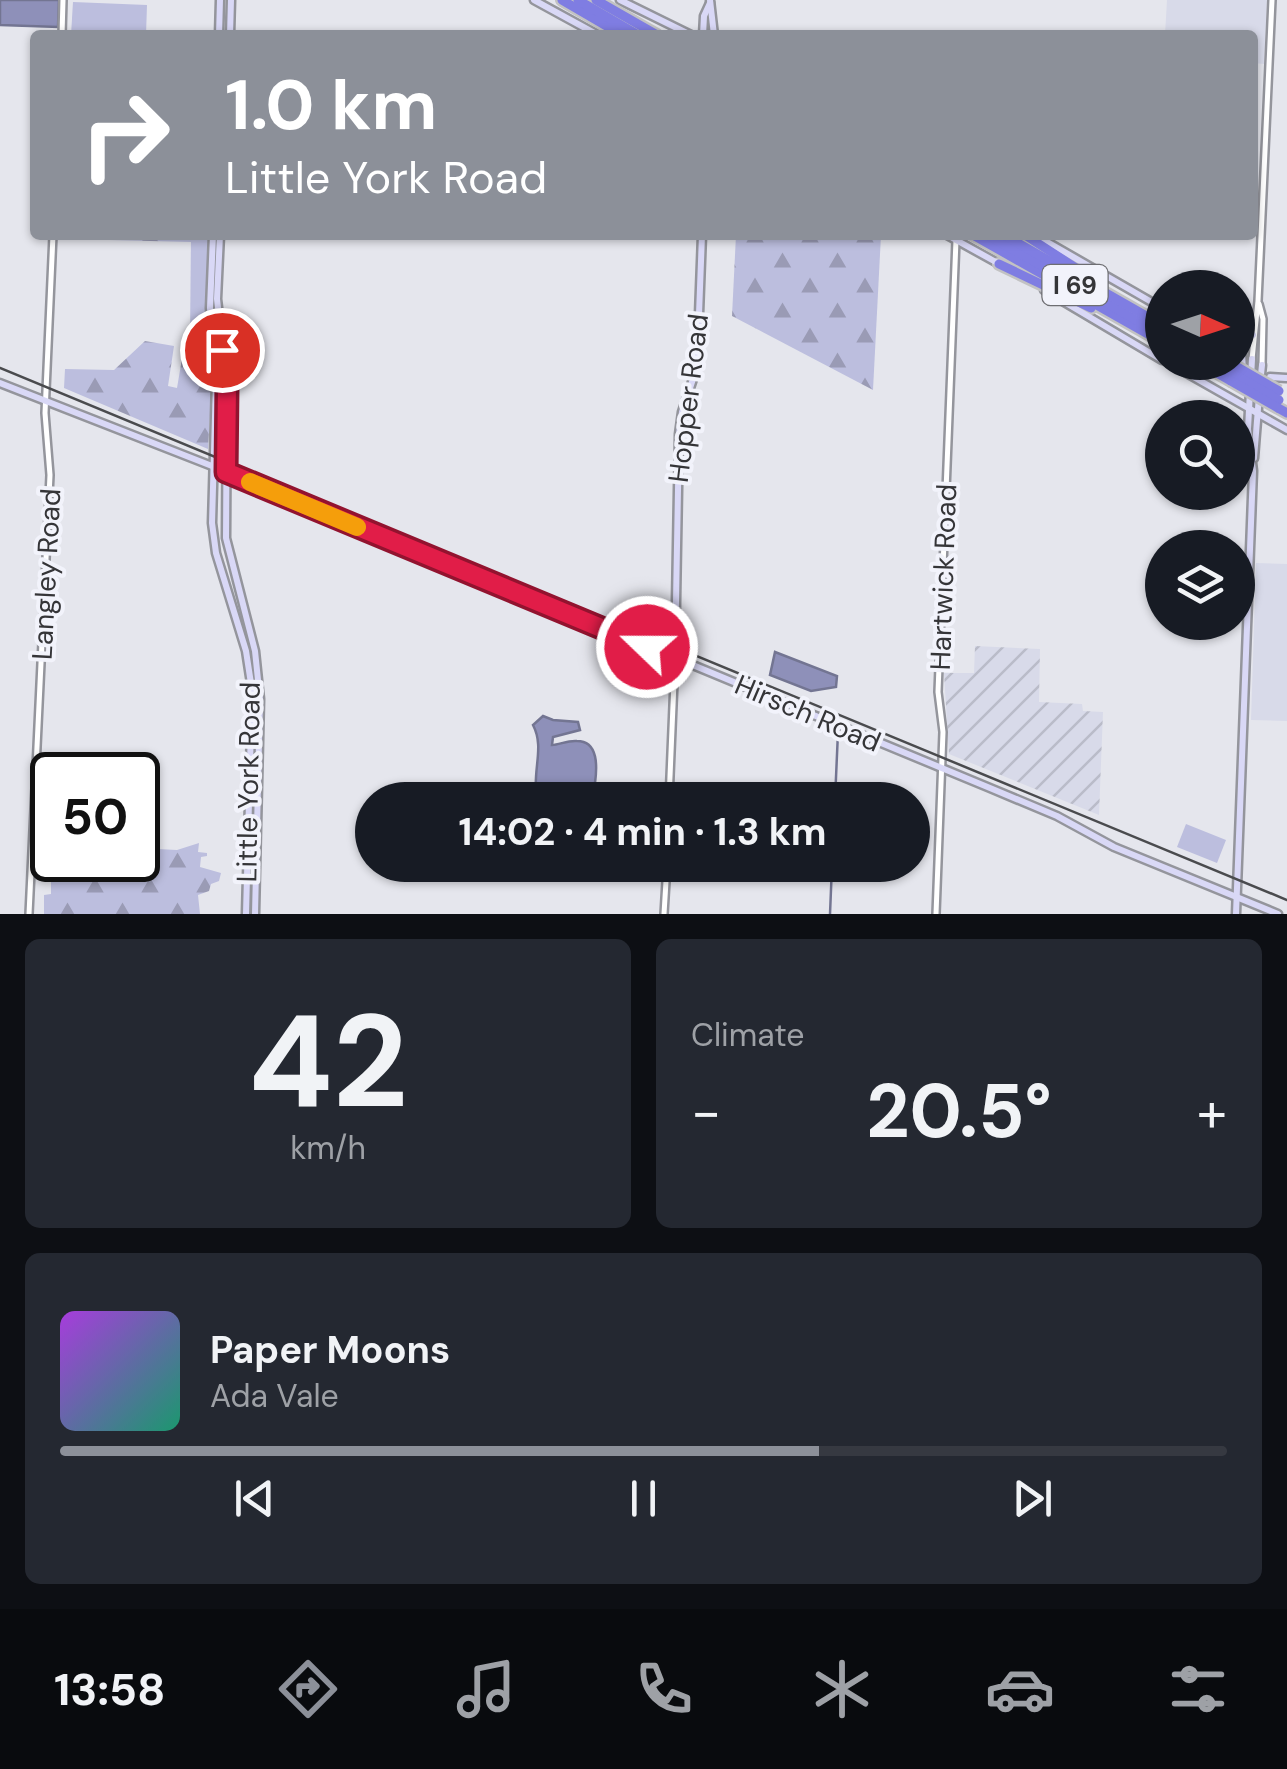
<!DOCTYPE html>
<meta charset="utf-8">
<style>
body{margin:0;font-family:"DM Sans",sans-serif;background:#242831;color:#f1f3f6;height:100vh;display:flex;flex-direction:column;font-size:38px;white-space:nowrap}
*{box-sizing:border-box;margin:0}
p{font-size:32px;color:#9ea1a6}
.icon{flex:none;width:55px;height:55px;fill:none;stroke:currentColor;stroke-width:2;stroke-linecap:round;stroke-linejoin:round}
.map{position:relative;height:914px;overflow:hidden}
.drawer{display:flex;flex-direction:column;gap:25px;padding:25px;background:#0d0f14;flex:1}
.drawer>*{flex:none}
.banner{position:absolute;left:30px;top:30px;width:1228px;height:210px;border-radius:10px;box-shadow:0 2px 8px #0004;background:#8c9099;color:#fff;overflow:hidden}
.needle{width:65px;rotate:93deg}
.controls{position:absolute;left:1145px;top:270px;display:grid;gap:20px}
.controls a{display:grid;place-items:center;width:110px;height:110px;border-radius:50%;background:#171b24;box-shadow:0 2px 8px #0004;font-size:50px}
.speed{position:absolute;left:30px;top:752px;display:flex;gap:20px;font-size:50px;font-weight:700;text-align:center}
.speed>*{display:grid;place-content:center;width:130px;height:130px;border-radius:50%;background:#171b24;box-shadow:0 2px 8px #0004;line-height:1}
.speed .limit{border:5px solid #111;border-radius:15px;background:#fff;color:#111}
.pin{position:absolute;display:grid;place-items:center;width:85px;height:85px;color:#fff;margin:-42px;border:5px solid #fff;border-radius:50%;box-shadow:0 2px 10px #0007}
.me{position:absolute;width:110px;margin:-55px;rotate:292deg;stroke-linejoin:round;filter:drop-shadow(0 0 8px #0008)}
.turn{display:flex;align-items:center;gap:35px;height:210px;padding:0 30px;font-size:45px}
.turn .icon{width:130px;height:130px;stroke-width:2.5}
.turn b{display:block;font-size:70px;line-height:85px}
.big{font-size:75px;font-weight:700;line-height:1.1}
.drawer .tile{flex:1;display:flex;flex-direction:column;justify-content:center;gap:15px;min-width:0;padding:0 35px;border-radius:15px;background:#242831}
.drawer .dial{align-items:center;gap:0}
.dial b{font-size:130px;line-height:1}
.song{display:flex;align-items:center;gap:30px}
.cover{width:120px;height:120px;border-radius:15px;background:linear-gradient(135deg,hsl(280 70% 55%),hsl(160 70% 35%))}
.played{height:10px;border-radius:5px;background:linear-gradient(90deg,#8c9099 65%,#363941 65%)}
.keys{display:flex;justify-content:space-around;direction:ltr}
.heat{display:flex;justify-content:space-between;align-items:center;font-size:55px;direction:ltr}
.drawer .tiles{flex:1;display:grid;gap:25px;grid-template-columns:1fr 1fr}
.tile:last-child{grid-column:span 2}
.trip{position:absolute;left:355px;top:782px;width:575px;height:100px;border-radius:50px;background:#171b24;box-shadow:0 2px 8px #0004;font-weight:700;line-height:100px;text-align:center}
.dock{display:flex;height:160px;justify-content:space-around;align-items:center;background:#090b0e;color:#9ea1a6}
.dock .icon{width:70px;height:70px}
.dock .on{color:#8c9099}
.dock b{font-size:45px;color:#f1f3f6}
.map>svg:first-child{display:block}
.built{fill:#d8dae9}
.industrial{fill:url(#industrial-furrows)}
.green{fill:#bcbede}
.forest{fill:url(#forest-firs)}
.water{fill:#8e90b9;stroke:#737592;stroke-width:2.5}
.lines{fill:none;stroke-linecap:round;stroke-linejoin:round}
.stream{stroke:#737592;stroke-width:2.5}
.tertiary-casing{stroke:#94959c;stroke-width:10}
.secondary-casing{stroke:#94959c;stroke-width:11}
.motorway-casing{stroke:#c2c2c3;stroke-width:14}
.tertiary{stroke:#fff;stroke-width:5}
.secondary{stroke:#d9d8f6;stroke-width:6}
.motorway{stroke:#7f7de2;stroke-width:9}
.rail{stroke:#4a4b4e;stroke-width:2.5}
.motorway-bridge-casing{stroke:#c2c2c3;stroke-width:14;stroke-linecap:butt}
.motorway-bridge{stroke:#7f7de2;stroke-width:9}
.route-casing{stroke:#92132f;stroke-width:25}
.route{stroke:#e11d48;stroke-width:18}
.slow{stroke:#f59e0b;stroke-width:18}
.labels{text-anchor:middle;stroke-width:8;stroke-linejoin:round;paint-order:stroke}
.shield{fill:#f2f3fb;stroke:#6e6e72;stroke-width:2.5}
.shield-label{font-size:25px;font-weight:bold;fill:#353538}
.street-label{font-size:28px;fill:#353538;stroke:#f2f3fb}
</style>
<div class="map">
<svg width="1287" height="914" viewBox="0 0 1287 914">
<defs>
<pattern id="industrial-furrows" width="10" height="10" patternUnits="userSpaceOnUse" patternTransform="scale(2.5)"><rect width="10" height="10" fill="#d8dae9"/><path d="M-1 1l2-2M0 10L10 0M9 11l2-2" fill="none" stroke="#babcc9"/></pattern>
<pattern id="forest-firs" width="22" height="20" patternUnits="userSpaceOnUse" patternTransform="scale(2.5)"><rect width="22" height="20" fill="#bcbede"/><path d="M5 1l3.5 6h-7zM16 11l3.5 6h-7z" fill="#9a9bb5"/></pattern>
</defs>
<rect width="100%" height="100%" fill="#e5e6ed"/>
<g class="built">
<polygon points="1167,0 1267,0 1264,64 1253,63 1252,35 1165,35"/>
<polygon points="1256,563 1287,564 1287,721 1251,720"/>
</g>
<polygon class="industrial" points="975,646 1040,649 1039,702 1082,704 1083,711 1103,712 1099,815 949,754 944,673 974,673"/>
<g class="green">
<polygon points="73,2 147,5 146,35 71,35"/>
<polygon points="191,235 208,235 208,338 190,339"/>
<polygon points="1186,824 1226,840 1217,863 1177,847"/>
</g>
<g class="forest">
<polygon points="109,235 191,235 191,242 109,240"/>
<polygon points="736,235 881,235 873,390 732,316"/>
<polygon points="187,329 190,329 191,338 208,338 212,381 208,449 64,388 65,369 114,370 145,341 174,346 168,386 177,388"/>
<polygon points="52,842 52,860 138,860 138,848 177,850 199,843 198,852 207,853 207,856 201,857 200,867 221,873 219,881 211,884 209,891 198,895 200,914 44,914 44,895 51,894 51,871 45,870 46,853 52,853"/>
</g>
<g class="water">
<polygon points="0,0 59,0 58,27 0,25"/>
<polygon points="775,652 837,676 836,687 811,691 770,675"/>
<path d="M543,716L553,720L578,722L580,730L553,737L552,745C559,745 568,740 577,741C599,741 597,768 595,783L574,797L539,794L536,791C534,766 544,746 533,725Z"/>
</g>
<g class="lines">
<g class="stream">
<polyline points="835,800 838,732"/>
<polyline points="830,914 832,865"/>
</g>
<defs>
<g id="tertiary">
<polyline points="62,35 63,0"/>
<polyline points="1259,304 1263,319 1262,365"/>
<polyline points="1252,359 1258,301 1272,0"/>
<polyline points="669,800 675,658"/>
<polyline points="29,914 50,475 45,413 53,235"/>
<polyline points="664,914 667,865"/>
<polyline points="936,914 943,732 938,692 956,240"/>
</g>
<g id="secondary">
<polyline points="534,0 598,35"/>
<polyline points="620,0 691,35"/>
<polyline points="710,0 714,35"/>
<polyline points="219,35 220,0"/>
<polyline points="230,35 231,0"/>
<polyline points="703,35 704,16 710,3"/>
<polyline points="213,235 210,308 216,381 212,523 216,553 246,651 252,690 246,914"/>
<polyline points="220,235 217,299 227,385 226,538 255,651 260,699 255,914"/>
<polyline points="947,235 1003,266"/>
<polyline points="1035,235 1162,308"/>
<polyline points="1044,290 1162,360"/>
<polyline points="1238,345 1253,335"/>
<polyline points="1242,352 1243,373"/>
<polyline points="1167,362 1287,430"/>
<polyline points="1251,378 1252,359"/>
<polyline points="0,383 212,466 990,788 1057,816 1114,847 1278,914"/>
<polyline points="1260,384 1262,365"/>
<polyline points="1268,388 1270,377 1286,378"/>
<polyline points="1254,458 1259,396"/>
<polyline points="675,658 679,434 682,412 697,367 702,235"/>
<polyline points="1236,914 1253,471 1248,429 1250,391"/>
</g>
<g id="motorway">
<polyline points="562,0 622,35"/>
<polyline points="578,0 638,35"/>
<polyline points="596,0 657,35"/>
<polyline points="973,235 1162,342"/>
<polyline points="988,235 1162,335"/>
<polyline points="1004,235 1162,325"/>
<polyline points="1025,235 1093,279"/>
<polyline points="999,264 1091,308"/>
<polyline points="1198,362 1231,381"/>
<polyline points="1213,362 1232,373"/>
<polyline points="1278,408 1287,413"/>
</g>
</defs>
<use href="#tertiary" class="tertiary-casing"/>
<use href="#secondary" class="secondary-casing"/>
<use href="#motorway" class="motorway-casing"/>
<use href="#tertiary" class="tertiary"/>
<use href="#secondary" class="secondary"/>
<use href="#motorway" class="motorway"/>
<polyline class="rail" points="0,368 1287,900"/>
<defs>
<g id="motorway-bridge">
<polyline points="1232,364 1279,391"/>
<polyline points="1232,373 1279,400"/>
<polyline points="1231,381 1278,408"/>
</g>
</defs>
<use href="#motorway-bridge" class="motorway-bridge-casing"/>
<use href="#motorway-bridge" class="motorway-bridge"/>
</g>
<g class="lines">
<defs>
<polyline id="route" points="222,350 227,385 226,472 647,647"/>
</defs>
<use href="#route" class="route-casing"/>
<use href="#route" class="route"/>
<polyline class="slow" points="250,482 357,527"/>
</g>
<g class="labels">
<rect class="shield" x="1042.5" y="265" width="65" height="40" rx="8"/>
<g class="shield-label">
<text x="1075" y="294">I 69</text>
</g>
<g class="street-label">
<text transform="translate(688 398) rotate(-83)" y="10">Hopper Road</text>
<text transform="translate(46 574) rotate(-87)" y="10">Langley Road</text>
<text transform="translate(943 577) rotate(-88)" y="10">Hartwick Road</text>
<text transform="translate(808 713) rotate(23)" y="10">Hirsch Road</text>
<text transform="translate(248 782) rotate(-89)" y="10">Little York Road</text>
</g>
</g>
</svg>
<div class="controls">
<a><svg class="needle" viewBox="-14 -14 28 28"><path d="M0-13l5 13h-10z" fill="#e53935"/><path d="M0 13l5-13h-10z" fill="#9ea1a6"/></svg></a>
<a><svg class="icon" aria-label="search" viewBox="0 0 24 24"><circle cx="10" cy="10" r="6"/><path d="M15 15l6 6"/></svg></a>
<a><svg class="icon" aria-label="layers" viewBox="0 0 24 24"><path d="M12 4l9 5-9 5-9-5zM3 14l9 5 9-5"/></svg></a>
</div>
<div class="speed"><div class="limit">50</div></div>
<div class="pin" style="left:222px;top:350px;background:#d93025"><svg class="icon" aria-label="arrive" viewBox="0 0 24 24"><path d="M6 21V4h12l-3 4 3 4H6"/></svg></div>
<svg class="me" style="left:647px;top:647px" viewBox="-20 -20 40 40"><circle r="17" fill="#e11d48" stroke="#fff" stroke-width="3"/><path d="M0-11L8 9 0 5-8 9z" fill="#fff"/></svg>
<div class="trip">14:02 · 4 min · 1.3 km</div>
<div class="banner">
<div class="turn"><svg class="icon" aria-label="right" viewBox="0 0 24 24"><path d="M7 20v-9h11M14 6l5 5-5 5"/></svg><div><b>1.0 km</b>Little York Road</div></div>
</div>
</div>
<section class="drawer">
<div class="tiles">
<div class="tile dial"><b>42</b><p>km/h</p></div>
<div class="tile"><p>Climate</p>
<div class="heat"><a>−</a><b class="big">20.5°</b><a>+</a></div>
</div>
<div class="tile">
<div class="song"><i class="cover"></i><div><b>Paper Moons</b><p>Ada Vale</p></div></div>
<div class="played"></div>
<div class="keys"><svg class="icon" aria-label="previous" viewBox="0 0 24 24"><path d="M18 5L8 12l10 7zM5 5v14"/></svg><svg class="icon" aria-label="pause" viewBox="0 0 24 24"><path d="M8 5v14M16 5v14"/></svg><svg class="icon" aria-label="next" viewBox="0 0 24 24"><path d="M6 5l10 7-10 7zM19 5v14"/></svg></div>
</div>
</div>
</section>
<nav class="dock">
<b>13:58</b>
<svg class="icon on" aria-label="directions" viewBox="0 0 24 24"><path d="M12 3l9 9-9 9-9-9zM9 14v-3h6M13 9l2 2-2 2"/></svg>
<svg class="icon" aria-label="music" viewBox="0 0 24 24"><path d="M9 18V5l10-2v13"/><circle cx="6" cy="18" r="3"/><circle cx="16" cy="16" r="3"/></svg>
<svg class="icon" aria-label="phone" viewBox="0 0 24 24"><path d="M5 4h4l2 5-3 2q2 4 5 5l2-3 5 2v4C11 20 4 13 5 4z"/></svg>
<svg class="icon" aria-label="climate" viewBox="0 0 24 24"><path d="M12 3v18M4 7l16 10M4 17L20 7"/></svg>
<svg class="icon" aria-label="car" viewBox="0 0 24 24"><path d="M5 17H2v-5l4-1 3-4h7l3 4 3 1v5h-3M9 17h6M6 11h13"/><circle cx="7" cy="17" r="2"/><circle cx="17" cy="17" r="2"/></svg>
<svg class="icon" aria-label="filters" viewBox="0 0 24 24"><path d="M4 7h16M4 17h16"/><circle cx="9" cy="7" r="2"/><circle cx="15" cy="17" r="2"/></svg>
</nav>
